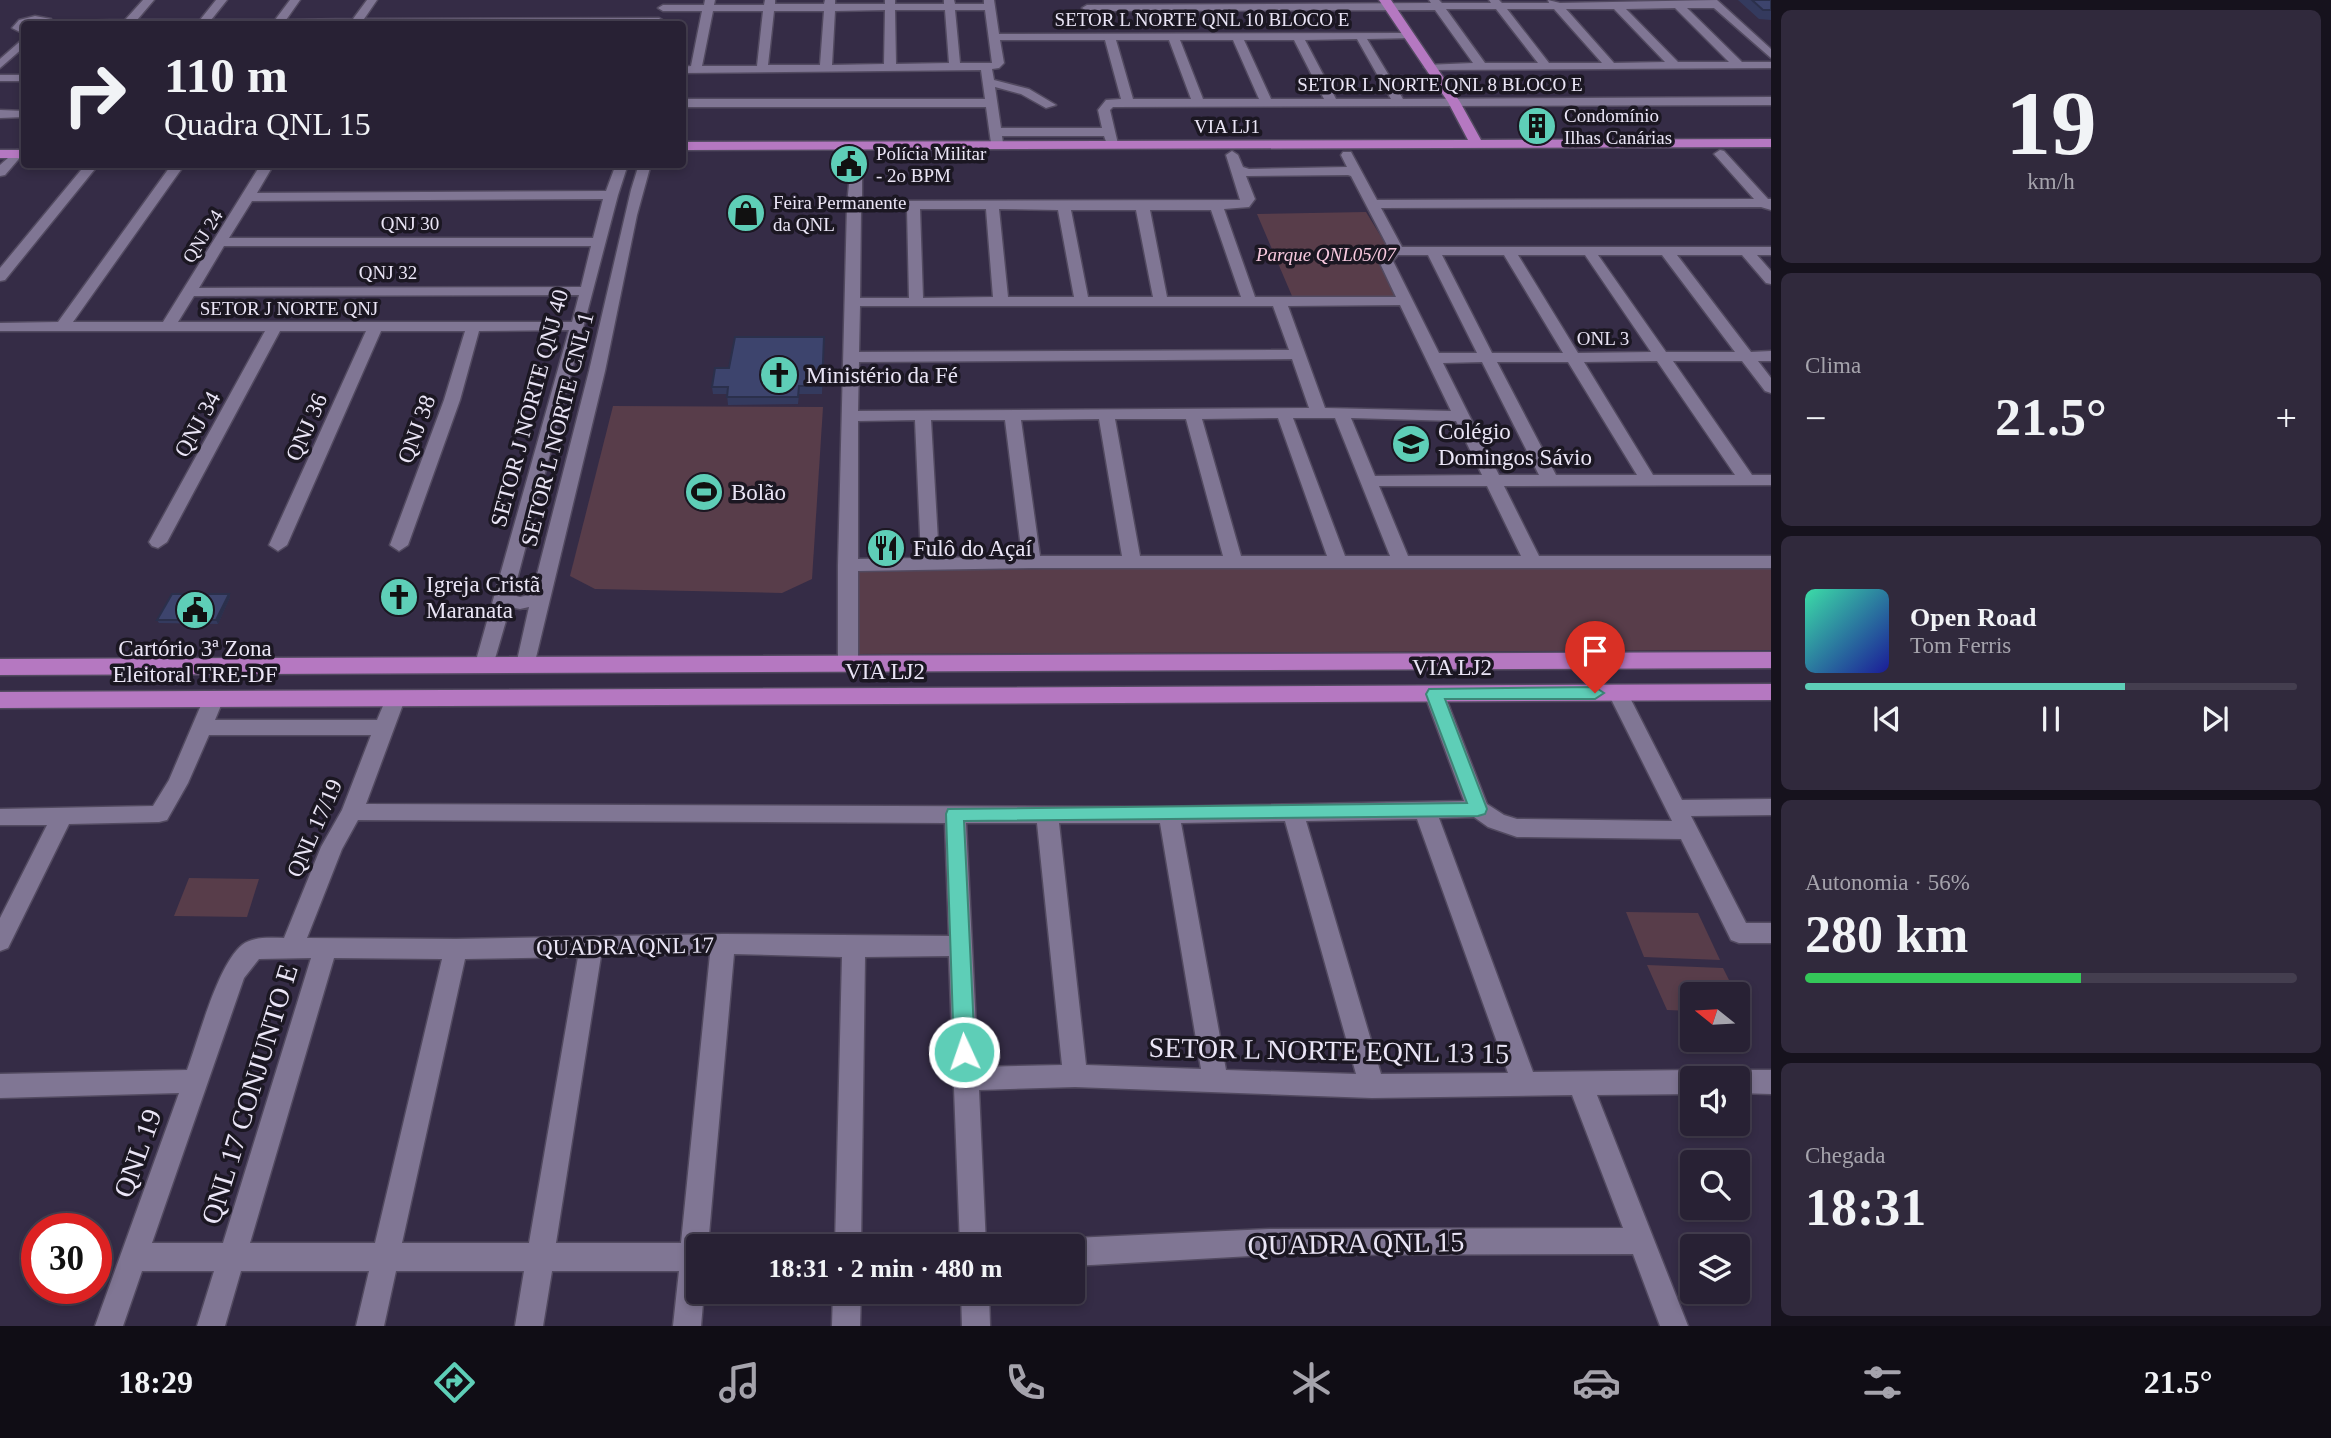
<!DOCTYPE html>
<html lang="pt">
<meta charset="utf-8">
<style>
body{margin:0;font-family:Georgia,serif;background:#30293c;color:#f1f3f6;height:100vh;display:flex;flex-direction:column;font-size:26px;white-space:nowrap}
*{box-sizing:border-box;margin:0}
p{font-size:23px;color:#a5a3ac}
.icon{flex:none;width:38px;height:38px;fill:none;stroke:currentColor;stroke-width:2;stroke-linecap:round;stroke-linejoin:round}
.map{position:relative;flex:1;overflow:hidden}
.panel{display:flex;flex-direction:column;gap:10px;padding:10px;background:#16121d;width:560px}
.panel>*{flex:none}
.banner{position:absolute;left:21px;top:21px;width:665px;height:147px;border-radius:7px;box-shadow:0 4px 10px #0003,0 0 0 2px #443e4f;background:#282134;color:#f1f3f6;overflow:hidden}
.needle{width:46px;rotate:288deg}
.buttons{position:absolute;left:1680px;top:982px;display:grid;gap:14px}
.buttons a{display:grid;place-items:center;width:70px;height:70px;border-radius:7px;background:#282134;box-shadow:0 4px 10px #0003,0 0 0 2px #443e4f;font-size:35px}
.speed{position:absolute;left:21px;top:1213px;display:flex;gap:14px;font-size:35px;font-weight:700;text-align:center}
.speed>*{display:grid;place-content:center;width:91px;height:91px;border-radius:50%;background:#282134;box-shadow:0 4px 10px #0003,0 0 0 2px #443e4f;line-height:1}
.speed .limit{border:10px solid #d22;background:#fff;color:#111}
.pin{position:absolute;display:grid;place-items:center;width:60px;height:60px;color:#fff;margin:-72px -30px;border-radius:50% 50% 50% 0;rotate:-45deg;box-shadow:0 0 7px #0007}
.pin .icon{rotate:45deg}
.me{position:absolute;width:77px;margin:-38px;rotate:357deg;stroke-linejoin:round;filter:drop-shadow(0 0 5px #0008)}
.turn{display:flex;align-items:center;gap:24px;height:147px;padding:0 28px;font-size:32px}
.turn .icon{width:91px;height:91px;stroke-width:2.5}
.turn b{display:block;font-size:49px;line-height:60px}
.big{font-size:52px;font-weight:700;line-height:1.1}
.panel .tile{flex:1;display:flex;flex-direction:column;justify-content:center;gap:10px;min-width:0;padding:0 24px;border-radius:10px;background:#30293c}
.panel .dial{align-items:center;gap:0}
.dial b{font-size:91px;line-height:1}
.song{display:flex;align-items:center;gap:21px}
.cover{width:84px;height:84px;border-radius:10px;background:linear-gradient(135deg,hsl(160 70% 55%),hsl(240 70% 35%))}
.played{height:7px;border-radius:4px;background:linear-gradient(90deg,#5eceb7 65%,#443e4f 65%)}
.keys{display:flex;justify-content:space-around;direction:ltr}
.heat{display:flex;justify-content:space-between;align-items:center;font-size:38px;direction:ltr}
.charge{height:10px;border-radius:5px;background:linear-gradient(90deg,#34c759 56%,#443e4f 0)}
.trip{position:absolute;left:686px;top:1234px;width:399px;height:70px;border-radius:7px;background:#282134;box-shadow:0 4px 10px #0003,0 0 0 2px #443e4f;font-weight:700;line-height:70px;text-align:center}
.dock{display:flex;height:112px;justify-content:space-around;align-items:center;background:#100d15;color:#a5a3ac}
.dock .icon{width:49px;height:49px}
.dock .selected{color:#5eceb7}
.dock b{font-size:32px;color:#f1f3f6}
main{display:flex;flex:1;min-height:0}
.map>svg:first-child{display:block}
.green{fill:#583d4a}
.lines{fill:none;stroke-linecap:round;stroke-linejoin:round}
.minor-casing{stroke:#524a60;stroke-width:3}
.major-casing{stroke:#524a60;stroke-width:3}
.minor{fill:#807694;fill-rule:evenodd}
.major{fill:#b578c1;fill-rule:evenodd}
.wall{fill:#343a5e}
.shaded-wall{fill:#2b304c}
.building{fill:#3d446d;stroke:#2b304c;stroke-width:2}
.route{fill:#5eceb7;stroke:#3d8677;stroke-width:2}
.labels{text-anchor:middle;stroke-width:7;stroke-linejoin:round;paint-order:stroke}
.far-street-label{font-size:19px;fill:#eae5f6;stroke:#1b1722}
.far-poi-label{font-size:19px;fill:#eae5f6;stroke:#1b1722;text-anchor:start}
.far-park-label{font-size:19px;font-style:italic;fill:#f8c9df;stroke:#1b1722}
.poi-label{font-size:23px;fill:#eae5f6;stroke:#1b1722;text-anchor:start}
.street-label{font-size:23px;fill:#eae5f6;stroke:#1b1722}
.near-street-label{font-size:28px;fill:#eae5f6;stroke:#1b1722}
</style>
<main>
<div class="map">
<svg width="1771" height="1326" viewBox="0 0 1771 1326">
<rect width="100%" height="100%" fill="#352c46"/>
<g class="green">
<polygon points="1366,212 1388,248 1372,249 1395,296 1292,296 1257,214"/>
<polygon points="613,406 823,407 812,579 782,593 595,589 570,576"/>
<polygon points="1771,566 1771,650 856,654 857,570"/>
<polygon points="189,878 259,879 247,917 174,916"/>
<polygon points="1626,912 1698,913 1720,960 1644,957"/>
<polygon points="1647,965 1723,968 1736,994 1692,994 1692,1011 1667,1010"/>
</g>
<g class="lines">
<defs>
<g id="minor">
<polygon points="143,0 154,0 137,20 200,20 216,0 227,0 211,20 275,20 290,0 300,0 286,20 353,19 367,0 377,0 364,19 659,18 664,21 659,24 60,24 65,21 125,20"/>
<path d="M705,0H715L714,5H764L765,0H775V4H824L825,0H835V4H885V0H895V4H944V0H954L955,4H984V0H994L999,34L1409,33L1413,34V38L1367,39L1403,99L1771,97V105L1113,107L1110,110L1118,144L1116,147H1108L1104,136H1002L1003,143L997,147L991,143L986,107H682V99H985L981,70L682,73V67L691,66L702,11H663L658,8L663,5H704ZM885,10L884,64L832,65L835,11ZM895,10H945L949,63L896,64ZM955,10H985L992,63H960ZM713,11H763L757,66H702ZM774,11H824L820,65H768ZM1357,39L1391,99H1336L1305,40ZM1000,40H1105L1121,99L1106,100L1098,110L1102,128H1001L995,87L1021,94L1046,108L1056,105L1029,89L994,80L992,69L999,68L1004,63ZM1116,40H1169L1191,99H1133ZM1180,40H1233L1259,99H1203ZM1244,40H1294L1324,99H1271Z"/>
<path d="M1429,0H1439L1442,3H1491L1489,0H1499L1502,3H1549L1548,0L1560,3L1717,0L1771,49V58L1714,8H1687L1742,62H1771V68L1430,70L1424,67L1426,65L1473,63L1435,10L1087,11L1082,8L1087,5L1431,3ZM1675,8L1729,62H1678L1626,9ZM1446,9H1496L1538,63H1485ZM1507,9H1554L1602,63H1549ZM1566,9H1614L1665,62L1614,63Z"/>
<polygon points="35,16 51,19 53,24 24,24 24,34 12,28 19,20"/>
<polygon points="24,38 24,47 0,68 0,59"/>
<rect x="0" y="75" width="24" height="6"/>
<polygon points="0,110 24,111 24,117 0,118"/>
<polygon points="17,150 23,154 5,175 0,176 0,165"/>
<path d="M1720,150L1724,151L1768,199H1771V210L1761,207L1381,208L1402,247H1771V255H1757L1771,271V284L1766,283L1742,255H1677L1751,352L1771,351V361H1758L1771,378V393L1765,391L1742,361H1673L1752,475H1771V485L1504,486L1539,556H1771V568H1032L858,571V662L855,667H841L838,662V565L847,205L852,153L856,152L862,156V201L1240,200L1226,155L1232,151L1238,155L1243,167L1249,169L1347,167L1341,155L1343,152H1351L1377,200L1754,199L1714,154ZM1348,175L1351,176L1389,249L1383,251L1379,261L1396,297H1255L1224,209L1249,207L1255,199L1246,176ZM861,209H907L909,298H860ZM920,209H986L993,297L923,298ZM999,209L1058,210L1074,297H1008ZM1071,210H1136L1153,297H1088ZM1150,210H1211L1241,297H1167ZM1398,255H1428L1477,353H1439L1393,261ZM1442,255H1504L1563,353H1492ZM1518,255H1585L1651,352L1578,353ZM1598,255H1662L1735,352H1666ZM1400,305L1451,411L1325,408L1288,306ZM860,306H1273L1289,350L859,352ZM1292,359L1309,408L858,411L859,362ZM1657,361L1735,475H1653L1584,362ZM1482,362L1539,475H1499L1443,363ZM1497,362H1568L1637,475H1556ZM1278,418L1327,556H1241L1202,419ZM1293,418H1335L1390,556H1345ZM1351,418L1456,421L1482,475L1375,476ZM1099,419L1122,556H1040L1021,420ZM1115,419H1186L1223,556H1140ZM915,420L921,558L858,559V421ZM931,420H1005L1022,556L939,558ZM1379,486H1487L1521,556H1408Z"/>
<polygon points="86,164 99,164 5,280 0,281 0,268"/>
<path d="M172,164H185L73,322H163L261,164H274L257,193L606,191L616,164H628L618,195L513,595L520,597L532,594L589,371L631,190L639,164H651L637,215L605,371L533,670H519L516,665L529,607L520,609L510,607L492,669H478L475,664L569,330L479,331L460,400L408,545L399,551L390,545L444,400L465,331H381L287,545L278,551L269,545L366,331H280L167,542L158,548L152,546L149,542L265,331H0V323L58,322ZM603,199L593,238H229L252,201ZM224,246H591L581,287L199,288ZM579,295L572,322H178L194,296Z"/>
<path d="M1434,686L1441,688L1444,693L1487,804L1504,815L1517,819L1672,821L1608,693L1611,688L1618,686L1625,688L1682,800L1771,799V815L1691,816L1746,923H1771V943H1739L1731,940L1681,839L1517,837L1488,827L1474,817L1439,818L1533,1072L1692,1070L1701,1074L1703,1078H1692V1094L1597,1095L1688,1326H1660L1633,1254L1269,1255L1073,1266V1246H1062L1063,1242L1073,1238L1269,1229L1623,1228L1572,1095L1372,1098L1075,1087L979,1090L986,1246H960L949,956L865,957L861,1246H835L842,957L734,954L708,1246H698V1292H704L701,1326H673L679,1271H552L543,1326H515L524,1271H396L384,1326H356L369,1271H241L225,1326H197L214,1271H142L123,1326H95L179,1093L0,1098V1074L187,1070C199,1038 217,966 242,945C253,936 271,938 284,938L321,847L342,810L371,735H209L188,783L167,820L159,822L69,824L8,948L0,951V918L47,825H0V809L153,806L169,780L204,698L207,693L214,691L221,693L224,698L215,720H377L388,694L395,692L402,694L405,699L366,804L1157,807L1464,801L1424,693L1427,688ZM1417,819L1508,1073L1381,1074L1306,821ZM358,820L945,823L949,936L723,934L456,939L307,938L342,849ZM1285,821L1356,1074L1226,1070L1181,823ZM966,823H1037L1062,1065L978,1067ZM1059,823H1160L1201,1069L1086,1065ZM710,954L681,1243H556L601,956ZM578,957L529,1243H402L465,959ZM311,958L223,1243H152L244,978L259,959ZM334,958L442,959L375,1243H250Z"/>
<polygon points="1738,1070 1771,1070 1771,1094 1738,1093 1738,1078 1727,1078 1729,1074"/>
<polygon points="833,1292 861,1292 860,1326 832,1326"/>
<polygon points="961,1292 989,1292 990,1326 962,1326"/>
</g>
<g id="major">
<polygon points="1379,0 1391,0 1460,102 1481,140 1771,139 1771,147 682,150 682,142 1468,140 1448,102"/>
<rect x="0" y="150" width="24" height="8"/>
<polygon points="1771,652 1771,668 0,675 0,659"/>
<polygon points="1771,684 1771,700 0,708 0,692"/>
</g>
</defs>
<use href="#minor" class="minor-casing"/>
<use href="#major" class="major-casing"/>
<use href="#minor" class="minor"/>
<use href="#major" class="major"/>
</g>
<g class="wall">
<polygon points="1738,0 1771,0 1771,20 1759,19"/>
<polygon points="824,337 822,394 799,394 798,404 728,405 727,394 713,394 712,387 729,368"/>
<polygon points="229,594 230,597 218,624 159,623 157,620"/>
</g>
<polygon class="shaded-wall" points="229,594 230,597 218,624 216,620"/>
<g class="building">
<polygon points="1752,0 1771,0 1771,10 1763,10"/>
<polygon points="735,337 824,337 822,386 799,386 798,397 727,397 728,387 712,387 715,368 729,368"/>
<polygon points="172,594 229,594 216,620 157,620"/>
</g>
<polygon class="route" points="1595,687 1604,693 1595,699 1445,699 1487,809 1485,814 1478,816 964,821 975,1052 972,1059 964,1062 957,1059 954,1052 946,814 948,809 1467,803 1426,694 1429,689"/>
<defs>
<symbol id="building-disc" viewBox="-11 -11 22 22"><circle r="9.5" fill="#5eceb7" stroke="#1b1722"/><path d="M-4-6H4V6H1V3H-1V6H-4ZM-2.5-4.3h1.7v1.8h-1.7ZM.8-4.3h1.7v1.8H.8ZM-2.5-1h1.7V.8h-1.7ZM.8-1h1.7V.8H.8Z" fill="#111"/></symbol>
<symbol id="civic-disc" viewBox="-11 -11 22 22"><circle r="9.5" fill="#5eceb7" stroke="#1b1722"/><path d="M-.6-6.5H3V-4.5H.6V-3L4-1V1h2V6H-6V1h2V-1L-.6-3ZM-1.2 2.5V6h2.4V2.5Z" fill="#111"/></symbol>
<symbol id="shop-disc" viewBox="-11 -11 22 22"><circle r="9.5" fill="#5eceb7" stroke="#1b1722"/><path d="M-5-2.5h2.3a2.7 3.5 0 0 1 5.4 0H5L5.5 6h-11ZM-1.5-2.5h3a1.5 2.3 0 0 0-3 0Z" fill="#111"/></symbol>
<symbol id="church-disc" viewBox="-11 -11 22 22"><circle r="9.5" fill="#5eceb7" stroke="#1b1722"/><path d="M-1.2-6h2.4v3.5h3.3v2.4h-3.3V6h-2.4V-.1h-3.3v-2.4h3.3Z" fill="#111"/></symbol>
<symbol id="university-disc" viewBox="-11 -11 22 22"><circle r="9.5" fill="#5eceb7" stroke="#1b1722"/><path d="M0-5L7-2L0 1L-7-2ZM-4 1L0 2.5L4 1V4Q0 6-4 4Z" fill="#111"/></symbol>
<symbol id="stadium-disc" viewBox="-11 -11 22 22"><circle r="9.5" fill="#5eceb7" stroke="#1b1722"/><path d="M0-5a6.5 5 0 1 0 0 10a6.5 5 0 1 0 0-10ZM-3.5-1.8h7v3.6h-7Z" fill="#111"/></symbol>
<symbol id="restaurant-disc" viewBox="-11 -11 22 22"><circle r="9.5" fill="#5eceb7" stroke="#1b1722"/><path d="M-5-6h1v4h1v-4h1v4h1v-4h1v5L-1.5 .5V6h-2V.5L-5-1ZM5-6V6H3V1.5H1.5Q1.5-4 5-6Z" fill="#111"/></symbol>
</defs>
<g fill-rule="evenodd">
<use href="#building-disc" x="1515" y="104" width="44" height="44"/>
<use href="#civic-disc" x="827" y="142" width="44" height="44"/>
<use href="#shop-disc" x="724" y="191" width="44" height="44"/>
<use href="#church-disc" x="757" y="353" width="44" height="44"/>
<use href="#university-disc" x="1389" y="422" width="44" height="44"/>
<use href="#stadium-disc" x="682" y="470" width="44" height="44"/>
<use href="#restaurant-disc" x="864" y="526" width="44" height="44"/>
<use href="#church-disc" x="377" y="575" width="44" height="44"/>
<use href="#civic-disc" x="173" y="588" width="44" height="44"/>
</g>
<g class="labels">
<g class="far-street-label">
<text x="1202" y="26">SETOR L NORTE QNL 10 BLOCO E</text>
<text x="1440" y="91">SETOR L NORTE QNL 8 BLOCO E</text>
<text x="1227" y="133">VIA LJ1</text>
<text x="410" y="230">QNJ 30</text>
<text transform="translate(202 236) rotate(-58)" y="7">QNJ 24</text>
<text x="388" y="279">QNJ 32</text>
<text x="289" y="315">SETOR J NORTE QNJ</text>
<text x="1603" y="345">ONL 3</text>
</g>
<g class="far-poi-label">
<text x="1564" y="122">Condomínio<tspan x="1564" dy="22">Ilhas Canárias</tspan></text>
<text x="876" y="160">Polícia Militar<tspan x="876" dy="22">- 2o BPM</tspan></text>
<text x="773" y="209">Feira Permanente<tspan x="773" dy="22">da QNL</tspan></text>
</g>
<g class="far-park-label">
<text x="1326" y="261">Parque QNL05/07</text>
</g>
<g class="poi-label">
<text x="806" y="383">Ministério da Fé</text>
<text x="1438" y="439">Colégio<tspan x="1438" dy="26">Domingos Sávio</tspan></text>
<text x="731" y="500">Bolão</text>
<text x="913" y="556">Fulô do Açaí</text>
<text x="426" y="592">Igreja Cristã<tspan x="426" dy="26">Maranata</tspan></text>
<text x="195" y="656" text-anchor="middle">Cartório 3ª Zona<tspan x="195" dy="26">Eleitoral TRE-DF</tspan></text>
</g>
<g class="street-label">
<text transform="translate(529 408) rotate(-75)" y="8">SETOR J NORTE QNJ 40</text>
<text transform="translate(197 424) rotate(-61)" y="8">QNJ 34</text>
<text transform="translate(306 427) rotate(-66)" y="8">QNJ 36</text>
<text transform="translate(416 429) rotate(-70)" y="8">QNJ 38</text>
<text transform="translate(557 429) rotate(-76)" y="8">SETOR L NORTE CNL 1</text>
<text x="1452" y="675">VIA LJ2</text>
<text x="885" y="679">VIA LJ2</text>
<text transform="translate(314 828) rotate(-66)" y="8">QNL 17/19</text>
<text transform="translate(625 946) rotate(-1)" y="8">QUADRA QNL 17</text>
</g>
<g class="near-street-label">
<text transform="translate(1329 1050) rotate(1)" y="10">SETOR L NORTE EQNL 13 15</text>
<text transform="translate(249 1094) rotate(-73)" y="10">QNL 17 CONJUNTO E</text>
<text transform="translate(137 1153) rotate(-70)" y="10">QNL 19</text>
<text transform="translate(1356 1243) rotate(-1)" y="10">QUADRA QNL 15</text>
</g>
</g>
</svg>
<div class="buttons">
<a><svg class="needle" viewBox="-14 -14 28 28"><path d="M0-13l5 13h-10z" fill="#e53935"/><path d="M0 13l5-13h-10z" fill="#a5a3ac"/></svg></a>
<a><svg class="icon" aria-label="sound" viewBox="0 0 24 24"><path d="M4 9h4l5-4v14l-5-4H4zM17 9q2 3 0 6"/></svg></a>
<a><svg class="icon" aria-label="search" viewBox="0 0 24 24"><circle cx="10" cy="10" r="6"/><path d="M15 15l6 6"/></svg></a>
<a><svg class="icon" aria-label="layers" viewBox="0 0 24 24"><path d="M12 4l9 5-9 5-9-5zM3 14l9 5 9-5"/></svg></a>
</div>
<div class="speed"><div class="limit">30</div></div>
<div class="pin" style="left:1595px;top:693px;background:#d93025"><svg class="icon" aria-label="arrive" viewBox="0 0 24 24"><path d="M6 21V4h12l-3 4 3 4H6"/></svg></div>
<svg class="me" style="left:964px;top:1052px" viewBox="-20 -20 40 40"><circle r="17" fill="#5eceb7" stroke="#fff" stroke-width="3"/><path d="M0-11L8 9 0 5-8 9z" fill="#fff"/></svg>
<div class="trip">18:31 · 2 min · 480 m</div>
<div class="banner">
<div class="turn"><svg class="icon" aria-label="right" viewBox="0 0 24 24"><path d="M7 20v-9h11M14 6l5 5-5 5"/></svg><div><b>110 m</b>Quadra QNL 15</div></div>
</div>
</div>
<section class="panel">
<div class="tile dial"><b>19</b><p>km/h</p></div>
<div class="tile"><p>Clima</p>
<div class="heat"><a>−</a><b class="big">21.5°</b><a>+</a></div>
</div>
<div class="tile">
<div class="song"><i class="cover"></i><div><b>Open Road</b><p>Tom Ferris</p></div></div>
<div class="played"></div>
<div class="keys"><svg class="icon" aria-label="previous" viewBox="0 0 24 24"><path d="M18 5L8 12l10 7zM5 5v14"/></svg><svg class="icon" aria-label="pause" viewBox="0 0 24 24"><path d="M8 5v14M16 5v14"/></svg><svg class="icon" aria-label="next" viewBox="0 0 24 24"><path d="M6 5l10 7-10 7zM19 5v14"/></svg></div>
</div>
<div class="tile"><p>Autonomia · 56%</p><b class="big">280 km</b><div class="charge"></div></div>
<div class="tile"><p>Chegada</p><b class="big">18:31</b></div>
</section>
</main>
<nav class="dock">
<b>18:29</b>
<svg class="icon selected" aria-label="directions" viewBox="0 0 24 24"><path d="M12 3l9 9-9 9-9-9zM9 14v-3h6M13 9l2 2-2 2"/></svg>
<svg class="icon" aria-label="music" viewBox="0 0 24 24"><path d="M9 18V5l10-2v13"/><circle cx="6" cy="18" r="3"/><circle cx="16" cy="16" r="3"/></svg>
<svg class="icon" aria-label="phone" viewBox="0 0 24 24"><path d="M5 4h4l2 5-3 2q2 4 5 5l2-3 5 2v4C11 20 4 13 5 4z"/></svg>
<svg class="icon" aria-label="climate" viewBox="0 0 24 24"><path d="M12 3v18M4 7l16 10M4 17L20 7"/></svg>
<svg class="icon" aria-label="car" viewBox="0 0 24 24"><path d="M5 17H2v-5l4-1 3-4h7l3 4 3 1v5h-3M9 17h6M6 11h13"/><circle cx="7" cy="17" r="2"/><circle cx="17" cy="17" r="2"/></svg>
<svg class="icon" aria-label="filters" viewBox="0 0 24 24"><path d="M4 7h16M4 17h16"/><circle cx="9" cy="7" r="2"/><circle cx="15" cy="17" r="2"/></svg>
<b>21.5°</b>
</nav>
